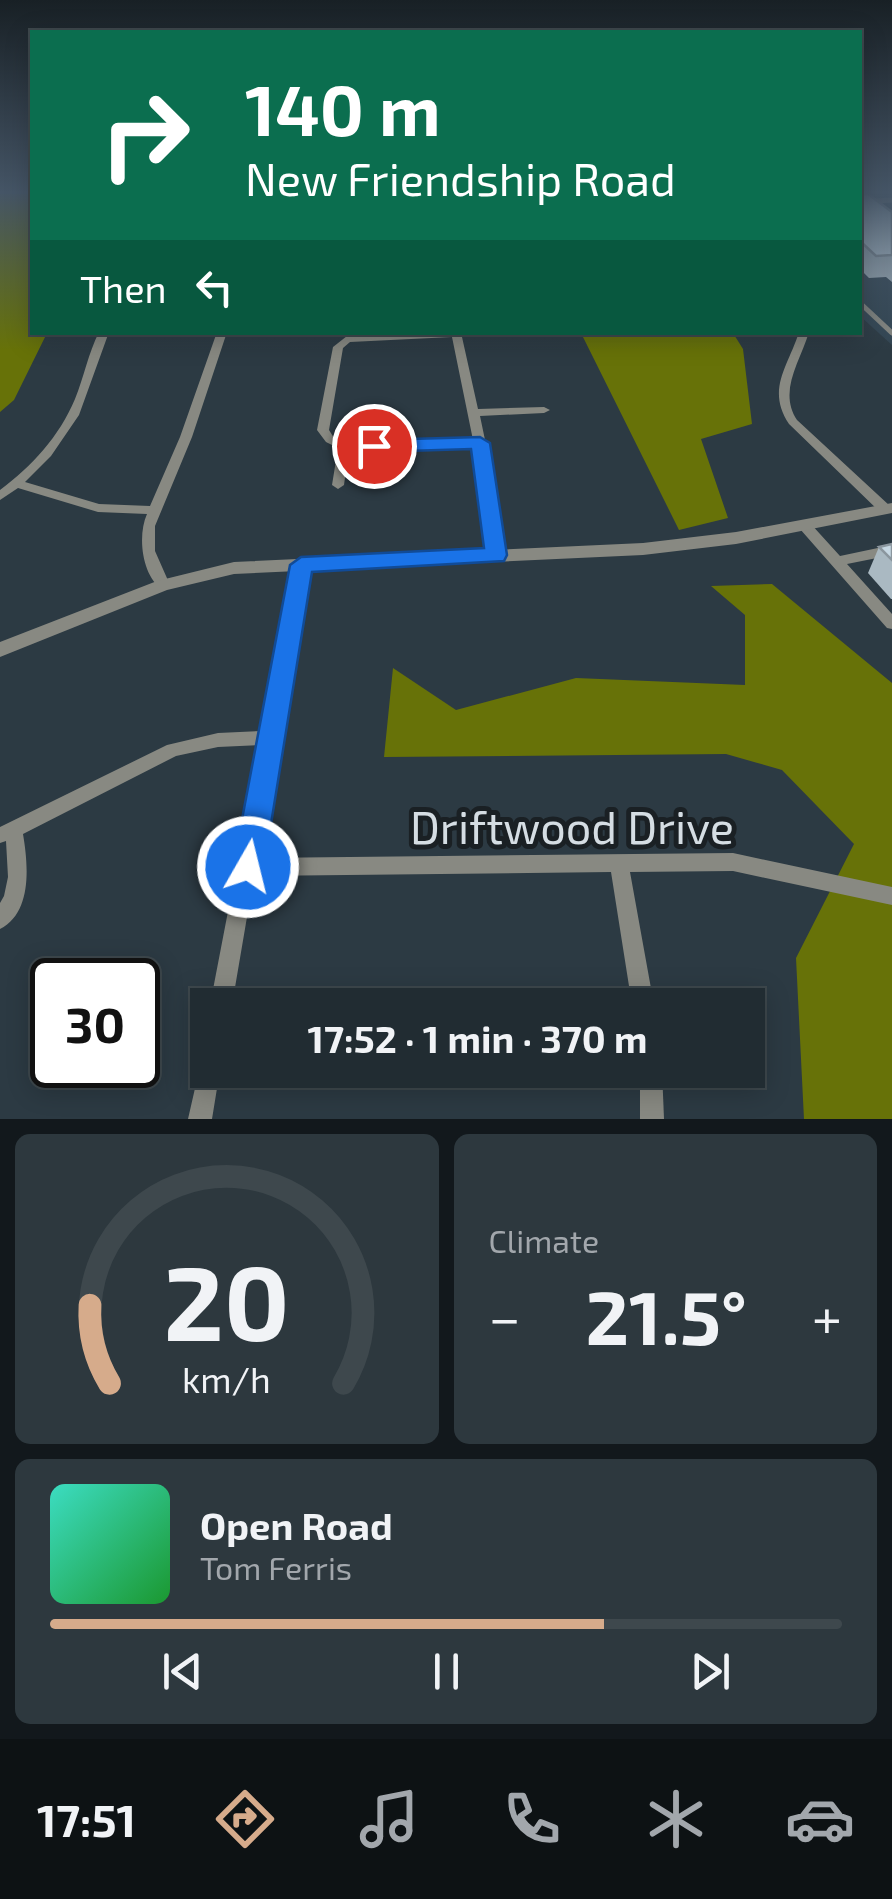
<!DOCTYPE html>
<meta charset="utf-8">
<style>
body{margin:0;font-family:"Exo 2",sans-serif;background:#2d383e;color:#f1f3f6;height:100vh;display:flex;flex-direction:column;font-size:38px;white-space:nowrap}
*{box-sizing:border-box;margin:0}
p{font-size:32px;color:#a2a7ac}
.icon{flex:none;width:55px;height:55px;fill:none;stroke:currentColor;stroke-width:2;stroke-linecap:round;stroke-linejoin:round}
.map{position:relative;height:1119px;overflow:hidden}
.drawer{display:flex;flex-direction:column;gap:15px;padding:15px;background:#12181c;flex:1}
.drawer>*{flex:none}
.banner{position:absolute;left:30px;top:30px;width:832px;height:305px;border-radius:0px;box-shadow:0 5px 25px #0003,0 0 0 2px #3e484d;background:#0b6e4f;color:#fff;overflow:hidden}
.speed{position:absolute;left:30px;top:958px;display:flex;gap:20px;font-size:50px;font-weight:700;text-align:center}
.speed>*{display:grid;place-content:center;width:130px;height:130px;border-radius:50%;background:#212c32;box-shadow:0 5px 25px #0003,0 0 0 2px #3e484d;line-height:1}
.speed .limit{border:5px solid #111;border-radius:15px;background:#fff;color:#111}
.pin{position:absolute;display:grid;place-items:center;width:85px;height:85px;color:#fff;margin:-42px;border:5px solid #fff;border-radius:50%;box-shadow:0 2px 10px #0007}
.me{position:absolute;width:110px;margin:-55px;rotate:8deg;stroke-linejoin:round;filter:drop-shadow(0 0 8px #0008)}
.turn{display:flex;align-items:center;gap:35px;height:210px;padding:0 50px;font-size:45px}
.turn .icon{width:130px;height:130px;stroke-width:2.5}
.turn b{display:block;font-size:70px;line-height:85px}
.then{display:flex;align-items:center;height:95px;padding:0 50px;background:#0003;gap:20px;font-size:38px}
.big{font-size:75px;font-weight:700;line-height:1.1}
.drawer .widget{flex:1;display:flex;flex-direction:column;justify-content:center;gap:15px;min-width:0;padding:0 35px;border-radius:15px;background:#2d383e}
.drawer .dial{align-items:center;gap:0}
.dial svg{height:260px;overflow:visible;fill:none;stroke:#3e484d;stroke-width:7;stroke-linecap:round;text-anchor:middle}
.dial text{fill:#f1f3f6;stroke:none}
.song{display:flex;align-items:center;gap:30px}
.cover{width:120px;height:120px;border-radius:15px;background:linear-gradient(135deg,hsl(170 70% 55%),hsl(130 70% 35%))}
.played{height:10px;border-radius:5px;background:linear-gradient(90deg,#d6ab8b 70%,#3e484d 70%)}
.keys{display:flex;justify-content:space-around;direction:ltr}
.heat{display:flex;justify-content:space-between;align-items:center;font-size:55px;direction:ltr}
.drawer .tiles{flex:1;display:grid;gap:15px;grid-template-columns:1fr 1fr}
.widget:last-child{grid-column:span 2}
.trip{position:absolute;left:190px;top:988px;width:575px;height:100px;border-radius:0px;background:#212c32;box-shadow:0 5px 25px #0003,0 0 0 2px #3e484d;font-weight:700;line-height:100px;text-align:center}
.dock{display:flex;height:160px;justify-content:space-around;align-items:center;background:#0d1214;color:#a2a7ac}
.dock .icon{width:70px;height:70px}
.dock .active{color:#d6ab8b}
.dock b{font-size:45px;color:#f1f3f6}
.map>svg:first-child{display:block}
.built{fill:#334653}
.forest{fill:#677208}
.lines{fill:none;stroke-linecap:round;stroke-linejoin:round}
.service{stroke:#888982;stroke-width:5}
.minor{fill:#888982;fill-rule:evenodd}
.tertiary{fill:#888982;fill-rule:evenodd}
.wall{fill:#aab9c2}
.building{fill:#c6d7e2;stroke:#8b969e;stroke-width:2.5}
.route{fill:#1a73e8;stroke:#114b97;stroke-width:2.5}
.labels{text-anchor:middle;stroke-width:10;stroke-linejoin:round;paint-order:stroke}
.near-street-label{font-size:45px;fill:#d5dde3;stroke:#1a2024}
</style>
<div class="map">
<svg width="892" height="1119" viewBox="0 0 892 1119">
<rect width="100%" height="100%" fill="#2c3a43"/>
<polygon class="built" points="860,194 892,194 892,345 860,316"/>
<g class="forest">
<polygon points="0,194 32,194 32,332 47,333 14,400 0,412"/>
<polygon points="581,333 733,333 743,349 752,424 701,439 728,518 679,530"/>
<polygon points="772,584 892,683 892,1119 804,1119 796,958 854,844 782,770 726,754 384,757 393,668 456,710 576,678 745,685 745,615 711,586"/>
</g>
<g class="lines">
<g class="service">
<polyline points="860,202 892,200"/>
<polyline points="860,303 892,333"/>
</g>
<g class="minor">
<path d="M99,332H109L79,415L51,456L25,482L99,504L150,506L180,437L217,332H227L192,437L155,526V551L170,585L163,590C142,577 137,536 147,514L98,512L18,488L0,500V490C32,466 59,437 75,399C84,377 88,354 99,332Z"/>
<path d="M424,332H506L501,335L462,337L478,409L544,407L550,410L544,413L480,416L489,459L503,555L501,558L496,560L489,555L474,447L349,449L344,485L338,489L332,485L338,448L326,442L317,430L333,347L347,336ZM452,337L473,440L346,442L334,438L329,430L343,348L350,342Z"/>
<path d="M799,332H809C800,362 778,391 797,420L890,506L891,509L890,512H880L789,424C766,389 788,367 799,332Z"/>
<polygon points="805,522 810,523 840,556 892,545 892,555 847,564 892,614 892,629 887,628 800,529 798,526 800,523"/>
<path d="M301,560L308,565L257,858L733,853L892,887V905L733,871L630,872L654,1005H632L611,872L254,876L232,1005H210L260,745L218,747L176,756L23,834C28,864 33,912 0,929V903L4,896L8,877L6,841L0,843V827L167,745L218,733L262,731L294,565Z"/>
<polygon points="208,1060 208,1070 220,1070 212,1119 188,1119 201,1062"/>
<polygon points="640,1070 662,1070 664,1119 640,1119"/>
</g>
<polygon class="tertiary" points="892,503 892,513 736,544 643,555 234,574 167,590 0,657 0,642 157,581 234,562 643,543 736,532"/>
</g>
<g class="wall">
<polygon points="860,194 892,212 892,282 886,277 869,278 860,269"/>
<polygon points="892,544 892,599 891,599 868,573 879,547"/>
</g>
<g class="building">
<polygon points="860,194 868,194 892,212 892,255 876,256 860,241"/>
<polygon points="892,544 892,560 879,547"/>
</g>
<linearGradient id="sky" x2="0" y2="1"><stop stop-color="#182025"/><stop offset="0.55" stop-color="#455566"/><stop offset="1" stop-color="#455566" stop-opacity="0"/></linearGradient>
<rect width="892" height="350" fill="url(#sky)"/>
<polygon class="route" points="480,437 490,443 507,555 504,561 312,572 264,867 260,877 248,881 237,877 233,867 290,565 301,557 484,548 471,449 374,452 365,446 374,440"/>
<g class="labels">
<g class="near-street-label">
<text x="572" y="844">Driftwood Drive</text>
</g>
</g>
</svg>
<div class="speed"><div class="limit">30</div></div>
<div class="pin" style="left:374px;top:446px;background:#d93025"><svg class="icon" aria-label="arrive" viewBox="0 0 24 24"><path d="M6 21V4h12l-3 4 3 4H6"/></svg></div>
<svg class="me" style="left:248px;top:867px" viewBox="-20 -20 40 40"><circle r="17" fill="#1a73e8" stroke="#fff" stroke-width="3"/><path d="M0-11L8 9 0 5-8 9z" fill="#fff"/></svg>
<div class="trip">17:52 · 1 min · 370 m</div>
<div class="banner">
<div class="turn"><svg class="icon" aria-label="right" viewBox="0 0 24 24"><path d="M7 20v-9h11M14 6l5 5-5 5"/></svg><div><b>140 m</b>New Friendship Road</div></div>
<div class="then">Then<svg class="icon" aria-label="left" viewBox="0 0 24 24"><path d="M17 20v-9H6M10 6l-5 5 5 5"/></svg></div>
</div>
</div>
<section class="drawer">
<div class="tiles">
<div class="widget dial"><svg viewBox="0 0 100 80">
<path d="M14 69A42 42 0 1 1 86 69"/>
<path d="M14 69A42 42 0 0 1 8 45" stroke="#d6ab8b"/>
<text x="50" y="56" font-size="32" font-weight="700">20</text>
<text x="50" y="72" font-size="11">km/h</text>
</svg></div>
<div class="widget"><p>Climate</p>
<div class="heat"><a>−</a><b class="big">21.5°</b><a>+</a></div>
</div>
<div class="widget">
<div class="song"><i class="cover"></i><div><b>Open Road</b><p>Tom Ferris</p></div></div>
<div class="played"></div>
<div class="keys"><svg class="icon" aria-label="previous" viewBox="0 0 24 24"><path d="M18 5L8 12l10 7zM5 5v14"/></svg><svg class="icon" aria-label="pause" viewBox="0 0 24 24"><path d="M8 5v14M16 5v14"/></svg><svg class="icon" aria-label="next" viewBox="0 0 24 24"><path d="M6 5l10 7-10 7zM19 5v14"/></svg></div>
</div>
</div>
</section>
<nav class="dock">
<b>17:51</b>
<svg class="icon active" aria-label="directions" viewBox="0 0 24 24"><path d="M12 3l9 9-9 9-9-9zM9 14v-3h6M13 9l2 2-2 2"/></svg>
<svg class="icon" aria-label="music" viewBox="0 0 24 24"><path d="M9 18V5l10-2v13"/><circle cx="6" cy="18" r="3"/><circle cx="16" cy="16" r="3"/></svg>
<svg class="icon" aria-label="phone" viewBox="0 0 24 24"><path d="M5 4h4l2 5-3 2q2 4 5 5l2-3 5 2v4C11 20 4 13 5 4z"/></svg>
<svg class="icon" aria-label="climate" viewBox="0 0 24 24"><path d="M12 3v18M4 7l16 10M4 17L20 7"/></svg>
<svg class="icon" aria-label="car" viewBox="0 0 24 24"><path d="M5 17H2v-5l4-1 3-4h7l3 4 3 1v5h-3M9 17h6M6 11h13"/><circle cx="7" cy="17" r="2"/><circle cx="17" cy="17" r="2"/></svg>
</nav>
